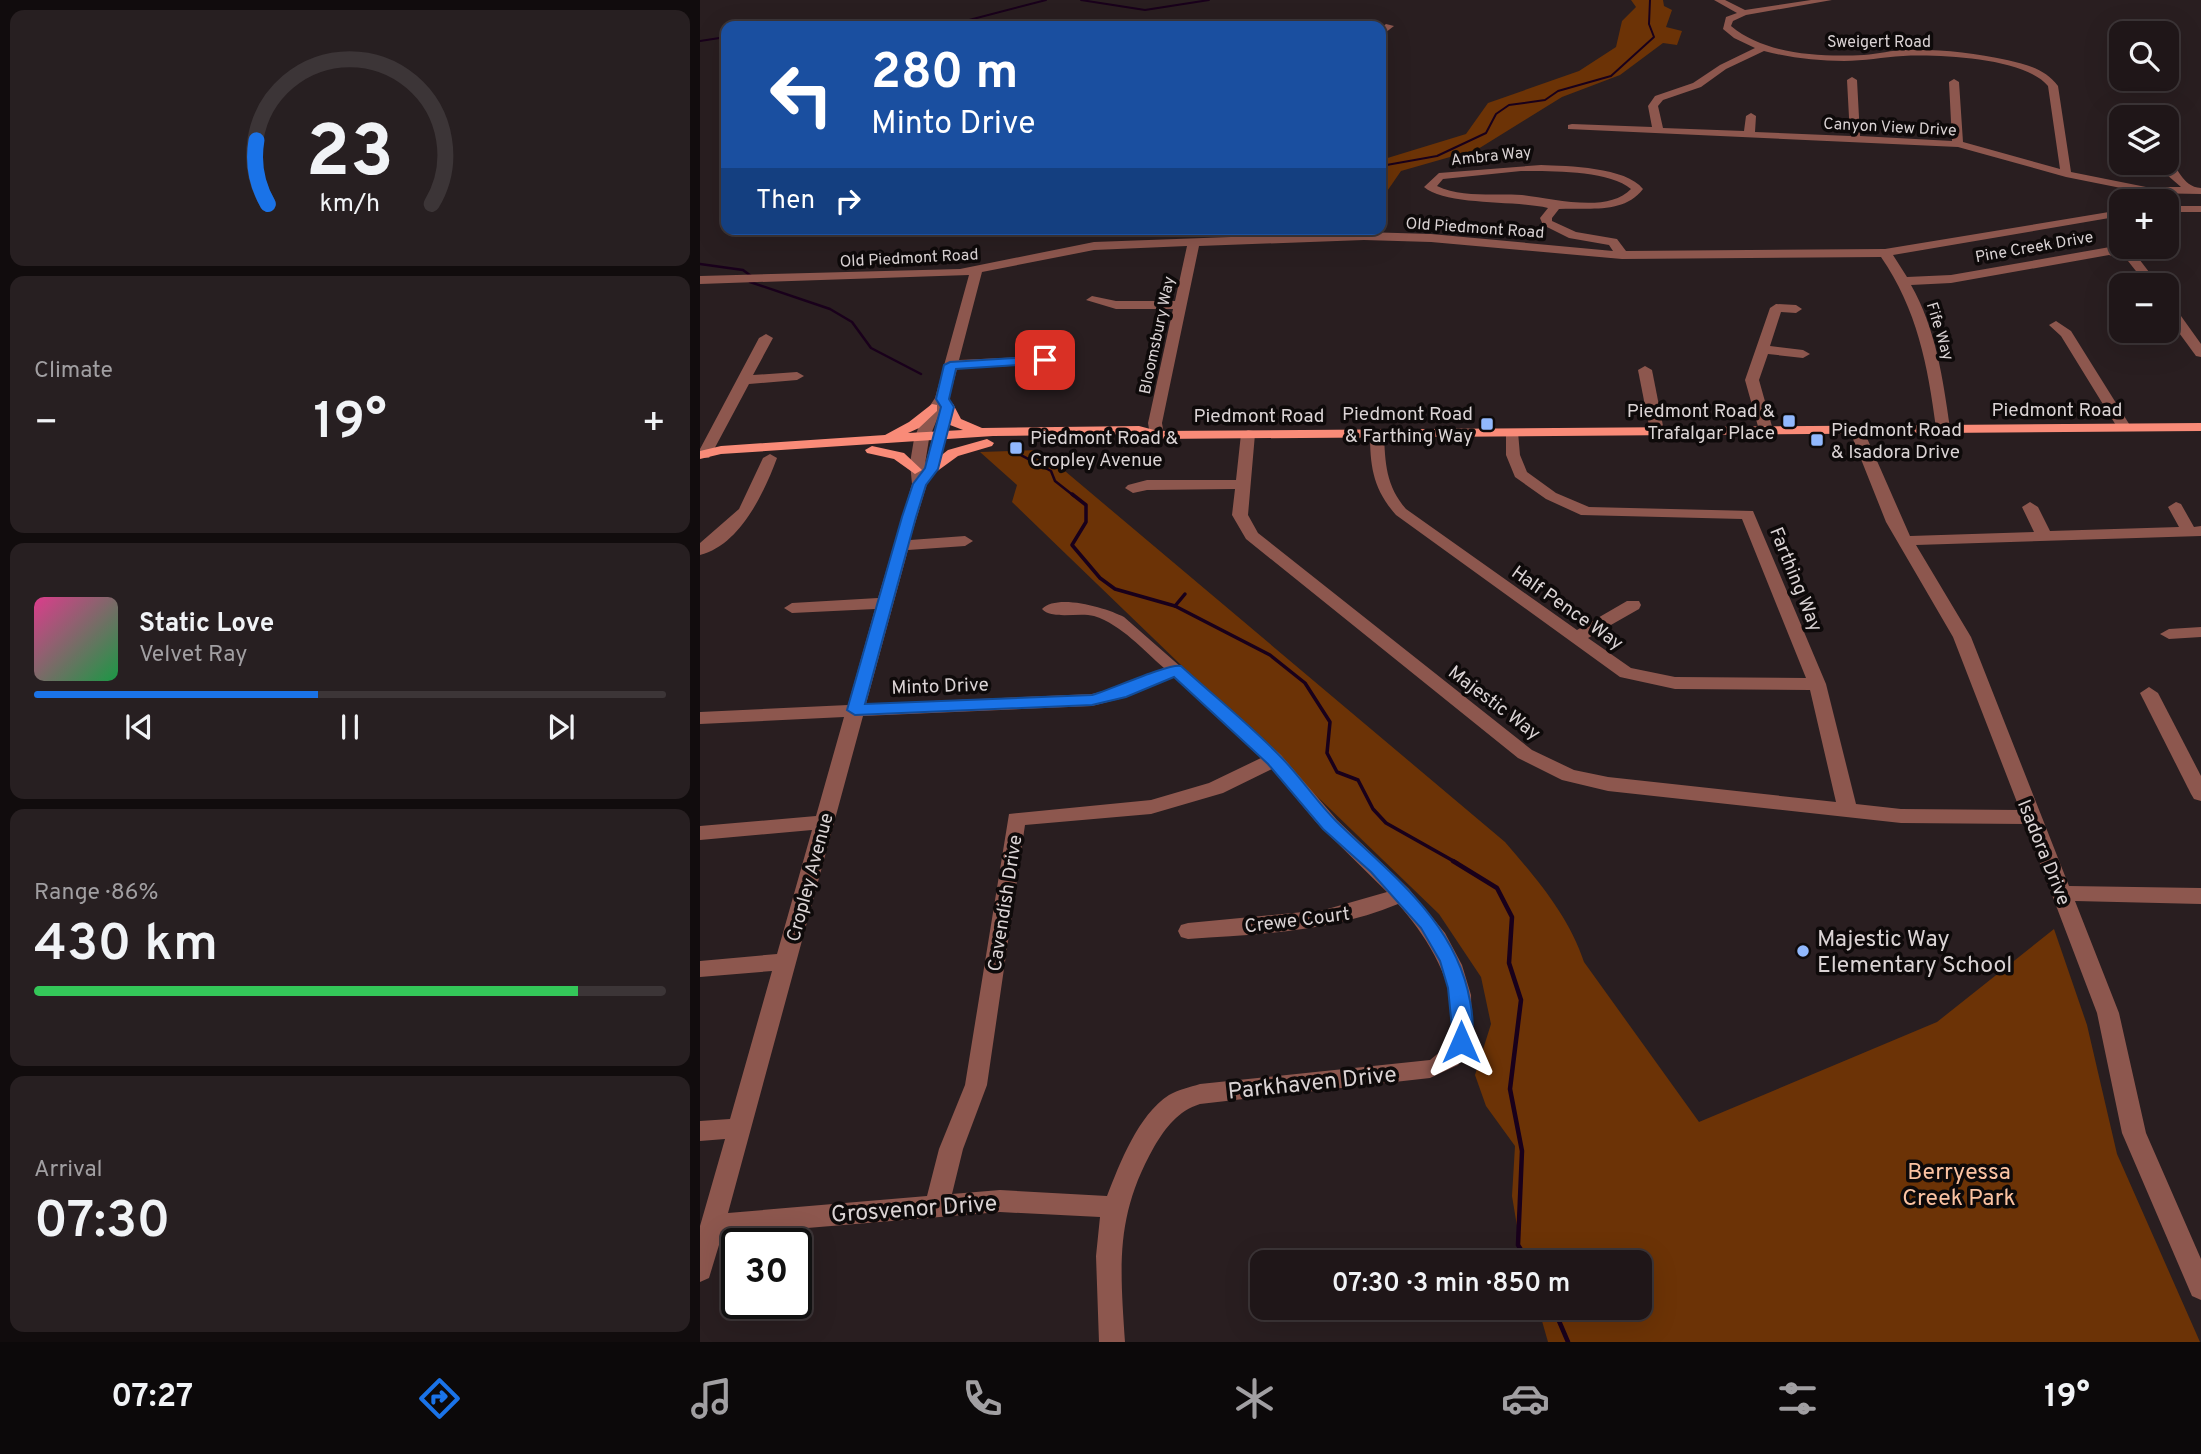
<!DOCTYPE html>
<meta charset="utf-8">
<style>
body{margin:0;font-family:Overpass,sans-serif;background:#271f21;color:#f1f3f6;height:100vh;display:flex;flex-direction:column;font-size:26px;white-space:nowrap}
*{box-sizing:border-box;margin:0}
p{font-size:23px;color:#a19fa2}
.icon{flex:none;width:38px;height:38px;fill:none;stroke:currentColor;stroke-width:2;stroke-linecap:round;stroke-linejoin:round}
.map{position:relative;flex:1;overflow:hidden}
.side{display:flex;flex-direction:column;gap:10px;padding:10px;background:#110c0d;width:700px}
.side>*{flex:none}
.banner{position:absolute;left:21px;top:21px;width:665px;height:214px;border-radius:14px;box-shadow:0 7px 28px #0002,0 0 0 2px #3c3537;background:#1a4fa0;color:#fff;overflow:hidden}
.buttons{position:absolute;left:1409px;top:21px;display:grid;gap:14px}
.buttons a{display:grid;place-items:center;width:70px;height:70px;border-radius:14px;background:#1f1618;box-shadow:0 7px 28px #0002,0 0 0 2px #3c3537;font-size:35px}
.speed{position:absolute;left:21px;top:1228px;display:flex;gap:14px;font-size:35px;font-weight:700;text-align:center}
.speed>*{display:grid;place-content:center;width:91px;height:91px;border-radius:50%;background:#1f1618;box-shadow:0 7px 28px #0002,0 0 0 2px #3c3537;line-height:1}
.speed .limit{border:4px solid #111;border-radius:10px;background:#fff;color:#111}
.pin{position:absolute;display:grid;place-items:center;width:60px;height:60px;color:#fff;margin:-30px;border-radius:14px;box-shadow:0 4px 10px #0006}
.me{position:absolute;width:77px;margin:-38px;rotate:0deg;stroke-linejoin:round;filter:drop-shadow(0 0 5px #0008)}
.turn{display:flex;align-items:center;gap:24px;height:147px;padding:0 35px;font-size:32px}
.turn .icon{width:91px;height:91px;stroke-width:2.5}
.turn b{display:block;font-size:49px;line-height:60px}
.then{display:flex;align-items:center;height:66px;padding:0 35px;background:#0003;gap:14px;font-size:26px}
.big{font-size:52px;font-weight:600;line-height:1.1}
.side .card{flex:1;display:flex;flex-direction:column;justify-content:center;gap:10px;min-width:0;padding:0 24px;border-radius:14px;background:#271f21}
.side .dial{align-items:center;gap:0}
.dial svg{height:182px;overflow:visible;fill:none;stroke:#3c3537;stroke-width:7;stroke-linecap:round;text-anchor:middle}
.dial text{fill:#f1f3f6;stroke:none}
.song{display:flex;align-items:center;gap:21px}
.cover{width:84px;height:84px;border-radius:10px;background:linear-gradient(135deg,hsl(330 70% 55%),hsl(140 70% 35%))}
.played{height:7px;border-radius:4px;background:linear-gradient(90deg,#1a73e8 45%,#3c3537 45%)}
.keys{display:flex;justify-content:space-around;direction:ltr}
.heat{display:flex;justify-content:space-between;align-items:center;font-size:38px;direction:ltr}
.charge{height:10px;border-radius:5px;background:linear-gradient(90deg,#34c759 86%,#3c3537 0)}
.trip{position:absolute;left:550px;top:1250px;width:402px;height:70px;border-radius:14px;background:#1f1618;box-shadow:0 7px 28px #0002,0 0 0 2px #3c3537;font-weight:600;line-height:70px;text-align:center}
.tab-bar{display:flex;height:112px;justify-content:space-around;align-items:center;background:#0c090a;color:#a19fa2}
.tab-bar .icon{width:49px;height:49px}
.tab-bar .selected{color:#1a73e8}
.tab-bar b{font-size:32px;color:#f1f3f6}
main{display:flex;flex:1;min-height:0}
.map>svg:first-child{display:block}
.green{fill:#6c3306}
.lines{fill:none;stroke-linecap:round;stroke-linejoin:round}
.stream-far3{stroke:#19001b;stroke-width:2}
.stream-far2{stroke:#19001b;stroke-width:2.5}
.stream-far1{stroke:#19001b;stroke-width:3.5}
.stream{stroke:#19001b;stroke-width:4.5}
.minor{fill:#8d574e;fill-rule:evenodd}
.major{fill:#f98b78;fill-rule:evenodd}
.route{fill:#1a73e8;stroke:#114b97;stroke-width:2}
.poi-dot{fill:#91b8fd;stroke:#0e0a0a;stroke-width:2.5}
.labels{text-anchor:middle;stroke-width:7;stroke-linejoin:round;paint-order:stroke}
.far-street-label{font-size:16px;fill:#dad3d4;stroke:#0e0a0a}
.street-label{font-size:19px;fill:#dad3d4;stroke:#0e0a0a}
.poi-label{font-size:19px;fill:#dad3d4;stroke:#0e0a0a;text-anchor:end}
.near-poi-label{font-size:23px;fill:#dad3d4;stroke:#0e0a0a;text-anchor:start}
.near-street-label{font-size:23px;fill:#dad3d4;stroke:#0e0a0a}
.near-park-label{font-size:23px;fill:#fcc3a2;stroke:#0e0a0a}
</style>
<main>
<section class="side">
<div class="card dial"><svg viewBox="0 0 100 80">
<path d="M14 69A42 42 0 1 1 86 69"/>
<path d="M14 69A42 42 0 0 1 9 41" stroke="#1a73e8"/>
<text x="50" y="56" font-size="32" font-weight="700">23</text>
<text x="50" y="72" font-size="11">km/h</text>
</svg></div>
<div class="card"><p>Climate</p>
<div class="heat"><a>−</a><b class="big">19°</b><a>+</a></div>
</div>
<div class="card">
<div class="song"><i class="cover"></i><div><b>Static Love</b><p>Velvet Ray</p></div></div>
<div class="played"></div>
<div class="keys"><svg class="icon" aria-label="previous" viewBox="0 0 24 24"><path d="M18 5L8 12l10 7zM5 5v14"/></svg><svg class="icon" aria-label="pause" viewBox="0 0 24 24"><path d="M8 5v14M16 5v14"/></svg><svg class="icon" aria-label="next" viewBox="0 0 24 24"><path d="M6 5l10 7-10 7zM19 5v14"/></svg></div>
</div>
<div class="card"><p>Range · 86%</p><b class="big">430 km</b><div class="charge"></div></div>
<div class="card"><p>Arrival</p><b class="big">07:30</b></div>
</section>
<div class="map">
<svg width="1501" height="1342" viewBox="0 0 1501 1342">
<rect width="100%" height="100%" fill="#291e20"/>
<g class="green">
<polygon points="931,0 963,0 964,6 972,10 966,27 982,31 977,45 963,43 920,75 862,97 778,149 701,171 681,200 681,160 766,134 788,103 879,71 916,47 922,21 936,7"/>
<path d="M340,450L805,842C836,878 869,916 884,962L999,1122L1237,1022L1354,929L1387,1025L1417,1154L1500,1342H848L838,1307H940V1262H823L812,1196L815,1146L786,1106L775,1075L791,1024L781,977L739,914L312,502L317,485L280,452Z"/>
</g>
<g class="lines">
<g class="stream-far3">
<polyline points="381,0 445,10 509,0"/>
<polyline points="123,26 165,26"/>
<polyline points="246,26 346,0"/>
<polyline points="0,41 26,37"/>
<polyline points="681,166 737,156 786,133 796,114 809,105 845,100 858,91 911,76 954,37 949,24 950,0"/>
</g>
<g class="stream-far2">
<polyline points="593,233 619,229"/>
<polyline points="0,264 43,270 51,276"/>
<polyline points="50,282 130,309 152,322 171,348 221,374"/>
<polyline points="315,452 351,471 355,481 374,496"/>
</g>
<g class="stream-far1">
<polyline points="372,494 386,505 386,522 372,545 400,578 415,589 475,606 570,655 605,683 630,722 627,753 637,772 658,780 673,809 686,823 757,863"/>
<polyline points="475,606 485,594"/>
</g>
<g class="stream">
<polyline points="753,861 797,888 812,917 809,963 821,1000 810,1089 822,1151 818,1245 829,1262"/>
<polyline points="853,1307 868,1342"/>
</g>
<g class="minor">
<path d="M1014,0H1025L1045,10L1111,0H1132L1046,15L1033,21L1031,26C1066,55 1120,57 1164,55C1178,54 1192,50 1206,50C1240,49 1274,53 1307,60C1328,65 1345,69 1358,86L1371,172L1446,187H1481L1466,174L1461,163H1466V157C1478,164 1481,187 1501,188V194L1446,193L1366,177L1258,147L868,129V125L872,124L952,127L948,106L955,96L993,83L1020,65L1055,48L1034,38L1023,29L1026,17L1037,13ZM1064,51C1090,58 1117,61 1144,61C1164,61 1183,57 1203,56C1238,54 1326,58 1348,86L1360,169L1263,142L1259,82L1254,79L1249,82L1252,141L1160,136L1157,80L1152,77L1147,80L1150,136L1055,132L1056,116L1051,113L1046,116L1044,131L963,128L958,106L963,100L1001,87L1026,69Z"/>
<polygon points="686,24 694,26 681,36 681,28"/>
<path d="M841,165C868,166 926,167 943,189C923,215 888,207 859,209L852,218V221L876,232L917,239L926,251L1185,249L1421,210V216L1193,255L1207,277L1251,275L1410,247L1436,255L1459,285H1447L1428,261L1409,255L1251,283L1211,285C1236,329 1243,379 1250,428L1243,432L1236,428C1228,366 1217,309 1181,257L922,259L731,242L664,240L499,246L462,423L464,435L457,439L450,435L448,423L473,309H416L386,300L392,296L416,301H475L487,246L394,250L282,272L259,360L345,356L352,360L345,364L257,369L249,399L255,407L238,469L227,484L210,540L265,536L273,541L265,546L208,550L166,704L392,694L416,688L464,668C443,650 422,625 394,616C379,612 352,620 342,609C357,593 407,608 424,617L581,755L637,820L709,889L745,933L762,965L771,995L772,1035L769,1049L758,1065L730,1078L500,1104C478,1111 466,1127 454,1147C415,1216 420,1266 425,1342H399L396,1256L400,1217L300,1212L22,1235L9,1278L0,1282V1226L25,1139L0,1141V1121L30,1119L72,971L0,977V961L77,954L112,830L0,840V826L116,816L144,717L0,724V712L148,705L175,609L92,613L84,608L92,603L178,598L212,484L210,463L214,439L223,416L235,398L269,275L0,284V276L260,269L394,242L664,232L731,234L913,251L909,245L869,238L843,225L840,218L848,208C815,200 746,206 724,187L739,173ZM821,171C849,171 909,170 931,189C908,214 851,198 822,195C794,193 762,198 737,186L743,179ZM240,412L225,464L229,439ZM474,677L561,758L509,783L451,800L309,814L265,1085L239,1149L227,1196L28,1213L163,716L392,706L427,697ZM572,769L616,822L687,892L624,910L488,923L481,925L478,931L481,937L488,939C559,934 631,932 698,904C729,938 768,1000 746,1047L730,1060L500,1084C490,1087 478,1090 469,1095C438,1115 420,1163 407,1196L300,1190L252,1194L263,1149L287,1085L325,825L451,814L523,793Z"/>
<rect x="1466" y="206" width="35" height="6"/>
<polygon points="1466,301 1471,302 1501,344 1501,357 1496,356 1466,315"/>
<polygon points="1076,304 1096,305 1102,309 1096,313 1081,312 1070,346 1103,350 1110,354 1103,358 1068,354 1059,380 1073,430 1066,434 1059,430 1045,380 1070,308"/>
<polygon points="1356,321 1371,331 1431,427 1429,430 1424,431 1417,427 1361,336 1349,325"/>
<polygon points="66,334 73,338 53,375 97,372 104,376 97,380 49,384 11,455 9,458 0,458 0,449 59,338"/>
<polygon points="945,366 952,370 964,431 957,435 950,431 938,370"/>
<path d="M1156,425L1163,429L1210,536L1334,532L1322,507L1330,502L1338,507L1350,531L1479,527L1468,507L1476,502L1481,504L1494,527L1501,526V536L1216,545L1271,637L1369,886L1501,888V904L1375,901L1419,1013L1446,1133L1501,1259V1300L1492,1296L1422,1133L1397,1013L1325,824L1201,823L908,791L862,780L818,758L546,539L532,515L535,489L447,490L433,493L425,488L428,485L447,480H536L541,434L548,430L553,431L555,434L548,515L558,533L832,750L874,770L908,777L1136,802L1110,690L975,689L920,677L696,515C673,489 670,466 670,433L677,429L684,433C685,463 686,486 706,509L877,630L927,601H939L941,605L939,609L888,638L931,668L975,677L1106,678L1042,519L881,515L846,499L815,477L806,455V429H816L818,432L820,455L827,472L856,493L889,507L1053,511L1126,684L1156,804L1201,809L1320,810L1253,637L1186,522L1149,429Z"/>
<path d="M70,454L77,458C64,493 40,545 0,555V543L39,509L63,458Z"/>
<polygon points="1501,627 1501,637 1469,639 1460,634 1469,629"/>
<polygon points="1449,687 1458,693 1501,776 1501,801 1494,799 1491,794 1440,693"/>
</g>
<g class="major">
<polygon points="248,403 253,404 261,419 282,428 439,426 458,431 1501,423 1501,431 457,439 438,434 293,436 21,454 0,459 0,451 21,446 185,435 209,422 232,404 237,405 237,411 219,428 208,433 263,430 250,425 241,407"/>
<polygon points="287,439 294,443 292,446 258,456 236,472 226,472 224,469 248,450"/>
<polygon points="172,446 204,453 222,470 215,474 194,459 167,453 165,450"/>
</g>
</g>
<path class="route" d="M345,356L351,360L349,363L256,369L249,399L254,407L238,469L226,485L216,517L165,704L392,695C410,690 469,663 481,666C514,696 549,724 580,756C600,776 616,801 636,821C690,874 756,921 770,1001C773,1016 775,1034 768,1048H754L748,988L740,961L721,928L671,872L623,829L568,764L474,677L426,697L392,705L155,715L147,710L202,517L213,484L225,468L241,407L236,399L244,365L250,362Z"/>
<g class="poi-dot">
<rect x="1082" y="414" width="14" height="14" rx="3.5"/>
<rect x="780" y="417" width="14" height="14" rx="3.5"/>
<rect x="1110" y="433" width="14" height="14" rx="3.5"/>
<rect x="309" y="441" width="14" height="14" rx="3.5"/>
<circle cx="1103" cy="951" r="7"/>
</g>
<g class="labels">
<g class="far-street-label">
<text x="1179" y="47">Sweigert Road</text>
<text transform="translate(1190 126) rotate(3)" y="6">Canyon View Drive</text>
<text transform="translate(791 155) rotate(-6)" y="6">Ambra Way</text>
<text transform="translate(775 227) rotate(4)" y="6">Old Piedmont Road</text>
<text transform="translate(1334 246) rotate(-10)" y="6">Pine Creek Drive</text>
<text transform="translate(209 257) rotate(-3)" y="6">Old Piedmont Road</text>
<text transform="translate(1241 331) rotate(73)" y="6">Fife Way</text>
<text transform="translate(456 335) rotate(-78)" y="6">Bloomsbury Way</text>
</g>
<g class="street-label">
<text x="1357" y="416">Piedmont Road</text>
<text x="559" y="422">Piedmont Road</text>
<text transform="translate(1097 579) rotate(68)" y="7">Farthing Way</text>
<text transform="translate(868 607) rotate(35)" y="7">Half Pence Way</text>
<text transform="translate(240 685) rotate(-2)" y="7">Minto Drive</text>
<text transform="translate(795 702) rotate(37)" y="7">Majestic Way</text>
<text transform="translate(1345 852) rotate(68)" y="7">Isadora Drive</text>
<text transform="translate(109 877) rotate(-75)" y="7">Cropley Avenue</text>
<text transform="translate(304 903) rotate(-81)" y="7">Cavendish Drive</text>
<text transform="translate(597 919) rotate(-7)" y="7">Crewe Court</text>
</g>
<g class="poi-label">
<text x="1075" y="417">Piedmont Road &amp;<tspan x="1075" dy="22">Trafalgar Place</tspan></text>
<text x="773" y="420">Piedmont Road<tspan x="773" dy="22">&amp; Farthing Way</tspan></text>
<text x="1131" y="436" text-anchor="start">Piedmont Road<tspan x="1131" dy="22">&amp; Isadora Drive</tspan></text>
<text x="330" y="444" text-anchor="start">Piedmont Road &amp;<tspan x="330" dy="22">Cropley Avenue</tspan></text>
</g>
<g class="near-poi-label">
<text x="1117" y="946">Majestic Way<tspan x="1117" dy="26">Elementary School</tspan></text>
</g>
<g class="near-street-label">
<text transform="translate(612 1082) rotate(-6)" y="8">Parkhaven Drive</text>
<text transform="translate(214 1208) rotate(-4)" y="8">Grosvenor Drive</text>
</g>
<g class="near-park-label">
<text x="1259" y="1179">Berryessa<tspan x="1259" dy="26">Creek Park</tspan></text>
</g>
</g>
</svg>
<div class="buttons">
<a><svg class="icon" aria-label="search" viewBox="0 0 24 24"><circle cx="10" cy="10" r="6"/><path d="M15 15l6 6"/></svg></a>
<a><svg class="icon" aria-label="layers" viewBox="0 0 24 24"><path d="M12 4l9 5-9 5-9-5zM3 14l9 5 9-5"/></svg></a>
<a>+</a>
<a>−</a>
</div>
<div class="speed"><div class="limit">30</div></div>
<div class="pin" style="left:345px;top:360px;background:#d93025"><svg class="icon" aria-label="arrive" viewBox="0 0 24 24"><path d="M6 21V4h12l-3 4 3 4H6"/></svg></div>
<svg class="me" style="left:761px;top:1042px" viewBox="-20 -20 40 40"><path d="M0-17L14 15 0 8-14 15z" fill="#1a73e8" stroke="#fff" stroke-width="4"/></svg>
<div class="trip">07:30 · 3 min · 850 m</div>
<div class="banner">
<div class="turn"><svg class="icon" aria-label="left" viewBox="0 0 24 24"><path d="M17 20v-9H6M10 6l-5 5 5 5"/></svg><div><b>280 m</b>Minto Drive</div></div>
<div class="then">Then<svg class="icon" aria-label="right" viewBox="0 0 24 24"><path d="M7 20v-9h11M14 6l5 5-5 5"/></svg></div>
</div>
</div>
</main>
<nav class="tab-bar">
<b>07:27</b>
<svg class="icon selected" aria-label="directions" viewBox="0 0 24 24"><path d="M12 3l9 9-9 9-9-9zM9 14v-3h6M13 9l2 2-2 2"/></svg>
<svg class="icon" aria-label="music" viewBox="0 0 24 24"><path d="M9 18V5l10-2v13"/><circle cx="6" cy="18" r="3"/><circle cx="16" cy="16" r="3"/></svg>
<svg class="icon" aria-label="phone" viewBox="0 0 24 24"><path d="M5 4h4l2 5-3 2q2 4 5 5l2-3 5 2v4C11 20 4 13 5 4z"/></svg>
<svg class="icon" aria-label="climate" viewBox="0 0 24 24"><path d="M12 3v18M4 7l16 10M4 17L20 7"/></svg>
<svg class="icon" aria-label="car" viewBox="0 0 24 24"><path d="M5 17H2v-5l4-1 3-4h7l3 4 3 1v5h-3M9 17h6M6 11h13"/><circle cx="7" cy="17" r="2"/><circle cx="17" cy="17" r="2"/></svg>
<svg class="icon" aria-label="filters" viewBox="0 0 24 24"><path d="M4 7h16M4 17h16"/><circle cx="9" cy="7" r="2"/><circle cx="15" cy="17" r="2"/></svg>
<b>19°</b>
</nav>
